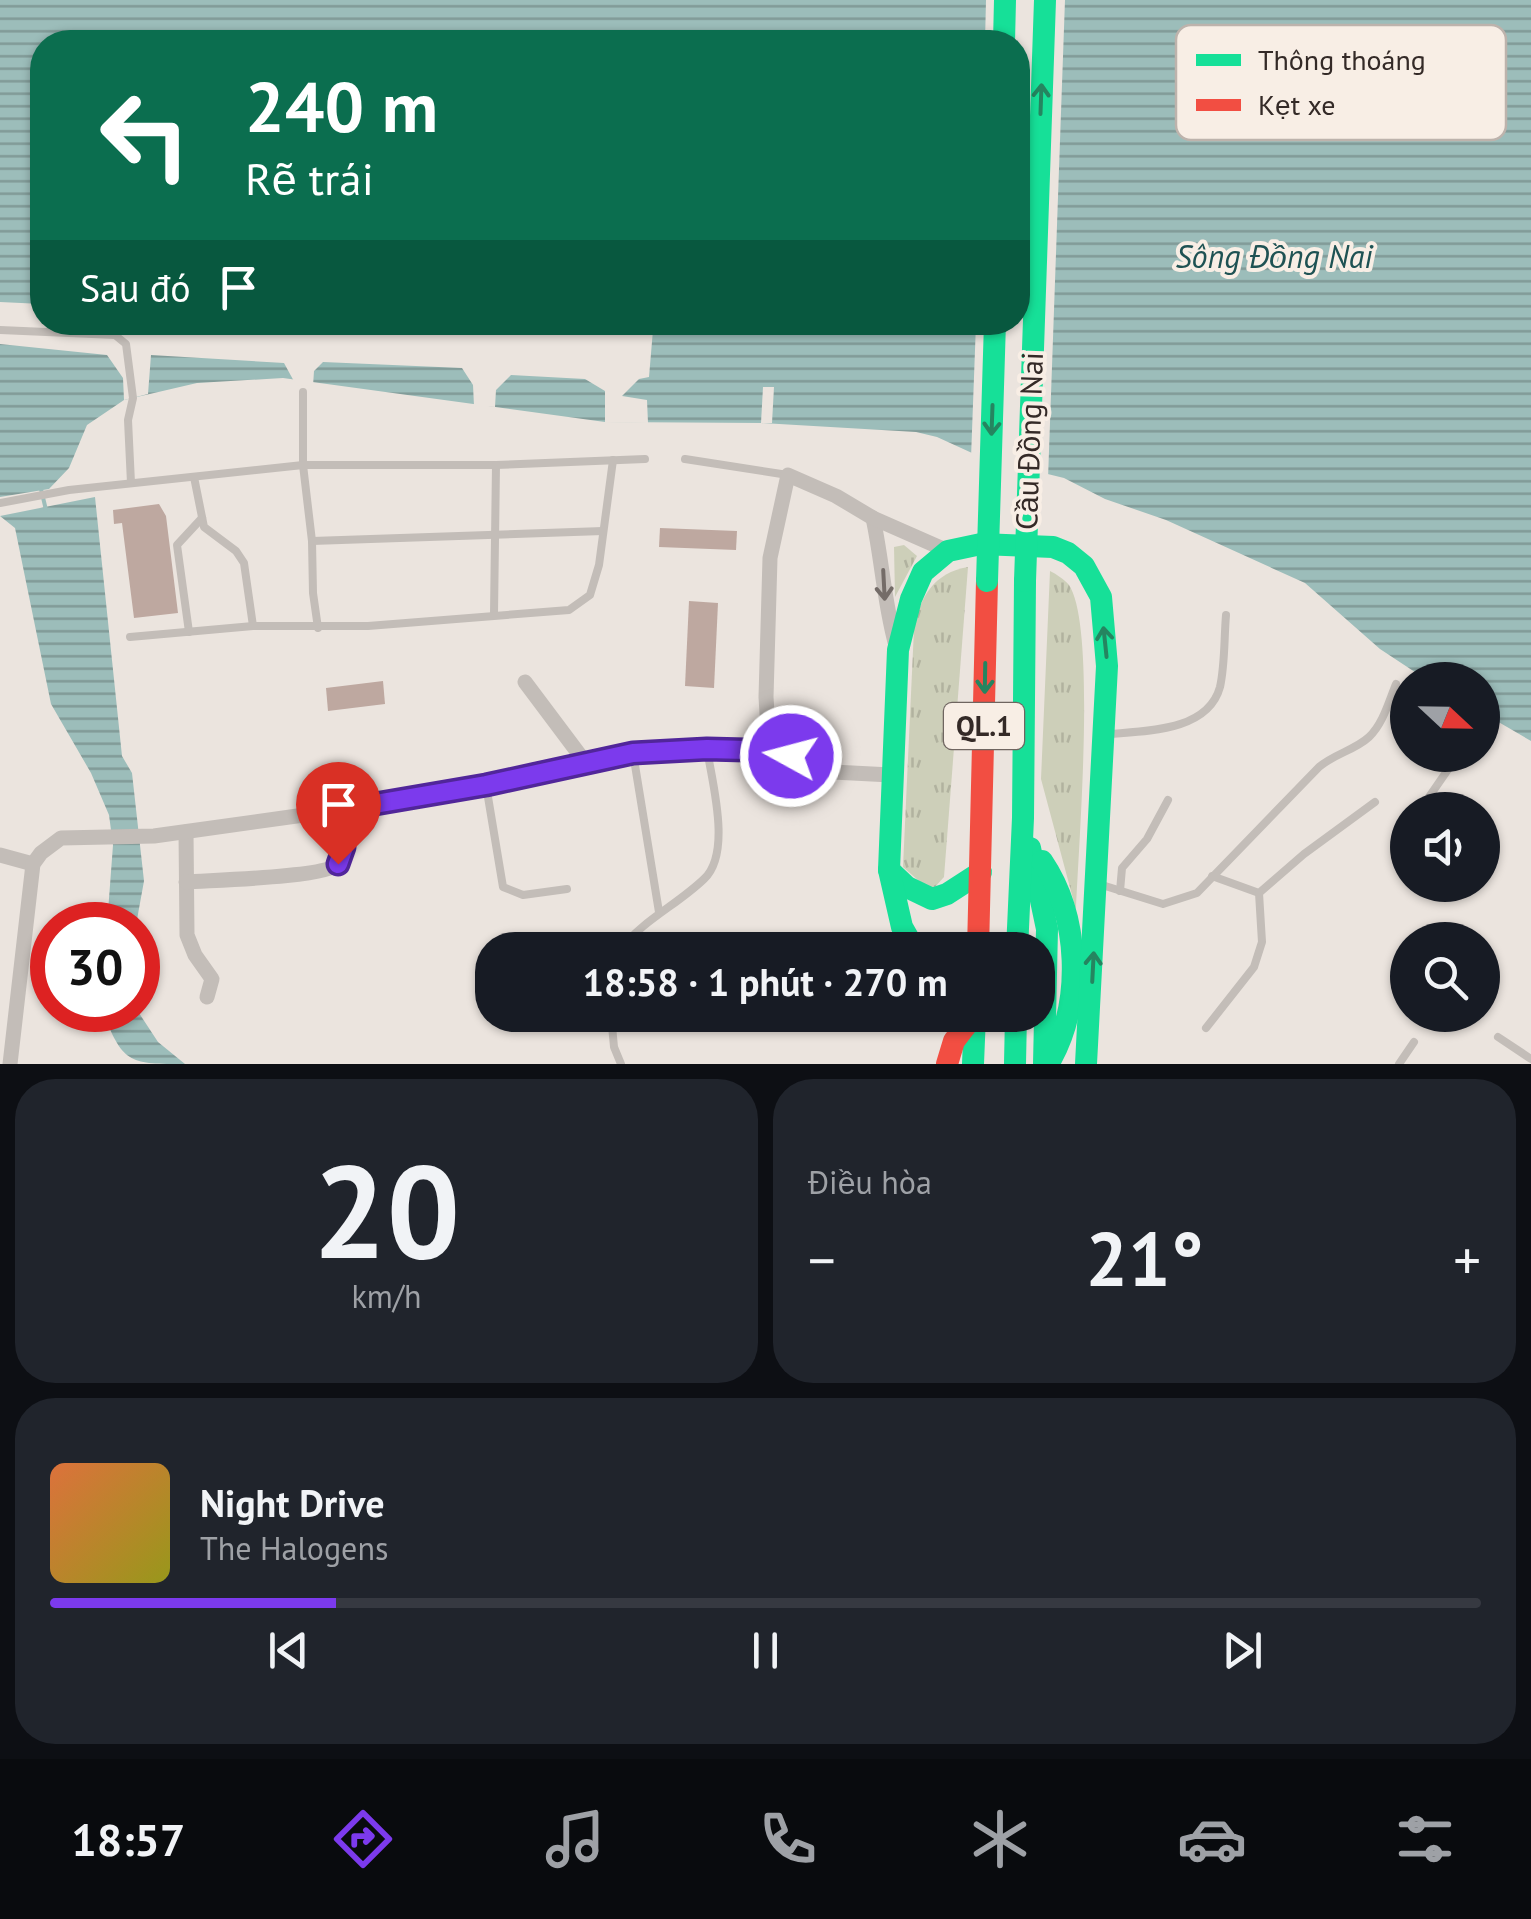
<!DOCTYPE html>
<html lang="vi">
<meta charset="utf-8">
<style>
body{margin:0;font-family:"PT Sans",sans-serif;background:#20242c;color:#f1f3f6;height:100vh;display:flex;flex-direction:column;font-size:38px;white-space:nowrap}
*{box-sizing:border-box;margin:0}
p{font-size:32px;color:#9ea1a6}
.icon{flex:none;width:55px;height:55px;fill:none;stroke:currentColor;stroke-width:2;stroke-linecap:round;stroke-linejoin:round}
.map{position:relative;height:1064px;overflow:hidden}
.sheet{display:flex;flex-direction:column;gap:15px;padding:15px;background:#0d0f14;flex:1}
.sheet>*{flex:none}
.hud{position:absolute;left:30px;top:30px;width:1000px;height:305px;border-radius:40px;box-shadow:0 2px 8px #0004;background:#0b6e4f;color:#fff;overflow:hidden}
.needle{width:65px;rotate:112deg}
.buttons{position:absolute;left:1390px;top:662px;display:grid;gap:20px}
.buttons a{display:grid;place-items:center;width:110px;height:110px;border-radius:50%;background:#171b24;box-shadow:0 2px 8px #0004;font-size:50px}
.speed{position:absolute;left:30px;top:902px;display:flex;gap:20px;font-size:50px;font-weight:700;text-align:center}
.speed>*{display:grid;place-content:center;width:130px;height:130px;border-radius:50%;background:#171b24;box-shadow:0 2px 8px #0004;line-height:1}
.speed .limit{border:15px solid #d22;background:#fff;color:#111}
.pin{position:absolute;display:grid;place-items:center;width:85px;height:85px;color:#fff;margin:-102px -42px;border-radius:50% 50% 50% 0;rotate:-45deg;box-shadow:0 0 10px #0007}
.pin .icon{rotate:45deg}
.me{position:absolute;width:110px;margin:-55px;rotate:277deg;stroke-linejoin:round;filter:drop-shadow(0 0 8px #0008)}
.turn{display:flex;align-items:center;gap:35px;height:210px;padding:0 50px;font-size:45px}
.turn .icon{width:130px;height:130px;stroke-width:2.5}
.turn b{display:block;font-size:70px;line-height:85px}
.then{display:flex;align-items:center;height:95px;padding:0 50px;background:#0003;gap:20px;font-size:38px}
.big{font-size:75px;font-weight:800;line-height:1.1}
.sheet .tile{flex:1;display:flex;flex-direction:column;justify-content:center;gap:15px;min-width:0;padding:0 35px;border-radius:40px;background:#20242c}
.sheet .dial{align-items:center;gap:0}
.dial b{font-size:130px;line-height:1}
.song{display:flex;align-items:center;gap:30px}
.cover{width:120px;height:120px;border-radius:15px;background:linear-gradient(135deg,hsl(20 70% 55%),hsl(60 70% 35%))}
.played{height:10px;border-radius:5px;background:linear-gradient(90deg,#7c3aed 20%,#363941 20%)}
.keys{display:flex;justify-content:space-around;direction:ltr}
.heat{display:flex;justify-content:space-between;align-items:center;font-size:55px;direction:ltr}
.sheet .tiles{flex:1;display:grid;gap:15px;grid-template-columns:1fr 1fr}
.tile:last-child{grid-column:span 2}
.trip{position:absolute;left:475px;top:932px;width:580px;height:100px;border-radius:40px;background:#171b24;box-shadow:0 2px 8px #0004;font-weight:800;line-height:100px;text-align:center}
.dock{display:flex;height:160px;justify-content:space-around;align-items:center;background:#090b0e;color:#9ea1a6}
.dock .icon{width:70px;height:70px}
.dock .on{color:#7c3aed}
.dock b{font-size:45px;color:#f1f3f6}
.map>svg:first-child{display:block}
.grass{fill:url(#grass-tufts)}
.water{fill:url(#water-rules);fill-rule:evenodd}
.pier{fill:#ebe4de}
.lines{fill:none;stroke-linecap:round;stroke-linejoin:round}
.stream{stroke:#9cbdba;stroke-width:4}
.building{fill:#bea8a0}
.lane{stroke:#c3bdb8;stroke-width:8}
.street{stroke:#c3bdb8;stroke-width:15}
.fast{stroke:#16e098;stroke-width:22}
.jam{stroke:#f24e42;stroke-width:22}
.fast-bridge{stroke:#16e098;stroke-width:22}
.oneway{stroke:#258560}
.oneway2{stroke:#746c68}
.route-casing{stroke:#51269a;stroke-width:25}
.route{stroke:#7c3aed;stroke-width:18}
.labels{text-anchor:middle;stroke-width:8;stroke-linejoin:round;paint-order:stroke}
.shield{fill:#f8eee5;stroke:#6f6560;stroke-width:2.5}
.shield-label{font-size:28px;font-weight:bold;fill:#342a27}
.street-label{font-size:30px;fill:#342a27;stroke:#f8eee5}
.water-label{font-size:32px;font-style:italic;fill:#1e5253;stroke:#f8eee5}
.key{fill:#f8eee5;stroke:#bdb3ac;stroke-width:2.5}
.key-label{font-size:28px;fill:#342a27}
</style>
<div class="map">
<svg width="1531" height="1064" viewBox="0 0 1531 1064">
<defs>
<pattern id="grass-tufts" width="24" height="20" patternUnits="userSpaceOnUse" patternTransform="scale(2.5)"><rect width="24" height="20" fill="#cdcfb9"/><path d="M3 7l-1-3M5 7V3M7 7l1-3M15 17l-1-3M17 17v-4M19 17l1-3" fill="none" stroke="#b1b29f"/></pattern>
<pattern id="water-rules" width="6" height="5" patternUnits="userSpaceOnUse" patternTransform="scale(2.5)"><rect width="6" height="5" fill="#9cbdba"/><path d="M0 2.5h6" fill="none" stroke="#809a97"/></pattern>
</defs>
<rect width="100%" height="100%" fill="#ebe4de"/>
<g class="grass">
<polygon points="904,545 917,556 895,597 894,547"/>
<path d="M968,567L944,877L935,887L927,888L903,867L914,629C920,596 934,573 968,567Z"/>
<path d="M1050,571C1056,574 1064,579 1069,585C1097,627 1078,849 1076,910L1041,779Z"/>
</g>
<g class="water">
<path d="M0,0H1531V741L1483,713L1482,680H1427L1380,649L1305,583L1166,520L1105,499L1064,478L983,458L937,437L916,432L761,423L605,422L283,378L197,383L124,400L87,425L69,468L49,489L0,497ZM42,42H1018V322H42Z"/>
<polygon points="95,497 122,756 132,773 144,881 136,925 107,925 113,845 109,815 91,773 51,704 15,528 0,516"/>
<path d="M102,1010H137L158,1042L185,1064C129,1064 123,1064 102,1010Z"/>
</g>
<g class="pier">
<polygon points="986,0 1065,0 1048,479 971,458 976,323 1018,322 1018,42 985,42"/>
<polygon points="0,302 42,304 42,322 397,322 653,330 649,377 639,379 622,396 647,400 648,423 605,422 605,391 585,379 511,375 496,390 495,407 474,406 473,385 462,368 323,362 314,371 313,386 296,385 284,363 151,355 148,394 124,400 123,378 107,355 0,344"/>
<polygon points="763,387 774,387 772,423 761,423"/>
</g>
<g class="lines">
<polyline class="stream" points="40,485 46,510"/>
</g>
<g class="building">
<polygon points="159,504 166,516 178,613 134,618 122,523 114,524 113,510"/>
<polygon points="660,528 737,531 736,550 659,547"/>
<polygon points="689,601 718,603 714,688 685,686"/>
<polygon points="383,681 385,704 328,711 326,688"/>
</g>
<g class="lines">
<g class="lane">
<polyline points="0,330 115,335 126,344 133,398 128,420 131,483"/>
<polyline points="303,392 303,465 312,541 313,593 318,628"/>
<polyline points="685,459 788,475"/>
<polyline points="194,477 204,527 236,551 244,563 253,626"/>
<polyline points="0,503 69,490 303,465 496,465 645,459"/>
<polyline points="312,541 603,531"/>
<polyline points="494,614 496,465"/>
<polyline points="189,632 177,545 202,518"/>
<polyline points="130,637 253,626 368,626 569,610 590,595 599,565 613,460"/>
<path d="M1110,734C1147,731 1208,731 1220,687C1225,665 1224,639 1226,615"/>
<polyline points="633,753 659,912"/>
<polyline points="486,785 503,887 523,895 567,889"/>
<polyline points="1420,810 1458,755"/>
<polyline points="1212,876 1259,893 1304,854 1375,802"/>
<path d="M1102,885L1163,904L1197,893L1319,767C1334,754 1355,750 1369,737C1383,724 1389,701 1396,684"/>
<polyline points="1120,891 1122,868 1147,839 1168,800"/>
<path d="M620,950C643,920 677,905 704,879C732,853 712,782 707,749"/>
<polyline points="611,1015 614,1047 621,1064"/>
<polyline points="1206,1028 1254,967 1262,942 1259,893"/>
<polyline points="1498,1037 1531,1059"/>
<polyline points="1399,1064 1414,1042"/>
</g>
<g class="street">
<path d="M873,518C882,560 884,601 895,642"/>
<polyline points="525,682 585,762"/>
<polyline points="769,746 766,697 770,558 788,475 836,496 873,518 948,551"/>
<polyline points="186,832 187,935 195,955 212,979 207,997"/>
<polyline points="0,855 33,864"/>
<path d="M186,882C210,880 328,878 339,863C349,849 342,826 340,810"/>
<polyline points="10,1064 33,864 41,853 61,838 154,836 340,810 486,785 633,753 707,749 746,750 769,746 813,766 833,772 891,775"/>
</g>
<g class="fast">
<polyline points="1004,42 1005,0"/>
<polyline points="1030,848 1047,929 1044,1064"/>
<path d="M1042,861C1080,917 1083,1002 1050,1061"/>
<polyline points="889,870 907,887 932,899 947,894 981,872"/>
<polyline points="915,950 902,927 889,870 898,650 911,599 923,572 948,551 981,544 1053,547 1068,553 1084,566 1101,597 1107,666 1086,1064"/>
<polyline points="1017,950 1023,818 1025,581"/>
<polyline points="973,1064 975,1015"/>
<polyline points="1015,1064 1016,1015"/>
</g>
<g class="jam">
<polyline points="978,950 987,581"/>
<polyline points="947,1064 954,1041 974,1015"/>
</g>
<g class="fast-bridge">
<polyline points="987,581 995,322"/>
<polyline points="1025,581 1045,0"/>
</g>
</g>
<defs><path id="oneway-shaft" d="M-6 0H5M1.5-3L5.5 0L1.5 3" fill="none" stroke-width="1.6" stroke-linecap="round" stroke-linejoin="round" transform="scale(2.5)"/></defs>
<g class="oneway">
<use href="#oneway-shaft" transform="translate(1041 99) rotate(-88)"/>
<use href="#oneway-shaft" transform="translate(992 420) rotate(92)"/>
<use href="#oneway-shaft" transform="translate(1105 642) rotate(-96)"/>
<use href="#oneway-shaft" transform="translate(985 678) rotate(91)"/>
<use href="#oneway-shaft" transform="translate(1093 967) rotate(-87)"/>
</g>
<use class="oneway2" href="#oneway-shaft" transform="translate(884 585) rotate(87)"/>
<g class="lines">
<defs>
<polyline id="route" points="338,864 344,847 340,810 486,785 633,753 707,749 746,750 769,746 791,756"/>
</defs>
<use href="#route" class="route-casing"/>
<use href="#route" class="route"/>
</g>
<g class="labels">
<rect class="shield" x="944" y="703" width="80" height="46" rx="8"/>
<g class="shield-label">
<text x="984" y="736">QL.1</text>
</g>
<g class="street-label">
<text transform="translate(1030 441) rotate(-88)" y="10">Cầu Đồng Nai</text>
</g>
<g class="water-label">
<text x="1274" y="268">Sông Đồng Nai</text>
</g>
</g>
<rect x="1176" y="25" width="330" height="115" rx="15" class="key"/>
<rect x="1196" y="54" width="45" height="12" fill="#16e098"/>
<rect x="1196" y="99" width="45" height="12" fill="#f24e42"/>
<g class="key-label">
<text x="1258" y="70">Thông thoáng</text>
<text x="1258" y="115">Kẹt xe</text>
</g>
</svg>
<div class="buttons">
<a><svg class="needle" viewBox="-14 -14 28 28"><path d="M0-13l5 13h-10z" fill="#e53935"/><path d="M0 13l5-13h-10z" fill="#9ea1a6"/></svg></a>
<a><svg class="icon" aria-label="sound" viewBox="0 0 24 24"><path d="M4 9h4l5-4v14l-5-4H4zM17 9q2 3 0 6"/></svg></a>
<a><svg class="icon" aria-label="search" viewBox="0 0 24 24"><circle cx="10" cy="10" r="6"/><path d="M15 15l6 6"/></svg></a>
</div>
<div class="speed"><div class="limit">30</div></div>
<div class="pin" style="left:338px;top:864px;background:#d93025"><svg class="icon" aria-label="arrive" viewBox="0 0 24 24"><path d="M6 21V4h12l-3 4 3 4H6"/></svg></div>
<svg class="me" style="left:791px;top:756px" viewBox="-20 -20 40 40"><circle r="17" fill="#7c3aed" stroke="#fff" stroke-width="3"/><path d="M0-11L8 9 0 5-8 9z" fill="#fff"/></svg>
<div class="trip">18:58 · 1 phút · 270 m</div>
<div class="hud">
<div class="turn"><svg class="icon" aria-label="left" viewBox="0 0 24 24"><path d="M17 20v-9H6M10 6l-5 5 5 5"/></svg><div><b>240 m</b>Rẽ trái</div></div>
<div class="then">Sau đó<svg class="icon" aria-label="arrive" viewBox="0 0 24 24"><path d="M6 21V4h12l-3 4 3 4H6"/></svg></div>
</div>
</div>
<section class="sheet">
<div class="tiles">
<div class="tile dial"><b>20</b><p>km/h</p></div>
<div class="tile"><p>Điều hòa</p>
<div class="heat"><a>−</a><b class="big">21°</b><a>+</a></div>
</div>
<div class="tile">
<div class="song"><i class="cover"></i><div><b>Night Drive</b><p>The Halogens</p></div></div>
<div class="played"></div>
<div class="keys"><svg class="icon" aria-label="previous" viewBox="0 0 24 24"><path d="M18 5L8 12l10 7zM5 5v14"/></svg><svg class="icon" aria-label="pause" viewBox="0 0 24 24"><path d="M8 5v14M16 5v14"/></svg><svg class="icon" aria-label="next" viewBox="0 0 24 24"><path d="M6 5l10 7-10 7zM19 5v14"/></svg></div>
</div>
</div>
</section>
<nav class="dock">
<b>18:57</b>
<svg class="icon on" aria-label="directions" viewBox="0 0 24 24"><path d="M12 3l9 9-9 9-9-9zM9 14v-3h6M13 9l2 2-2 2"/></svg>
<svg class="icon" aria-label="music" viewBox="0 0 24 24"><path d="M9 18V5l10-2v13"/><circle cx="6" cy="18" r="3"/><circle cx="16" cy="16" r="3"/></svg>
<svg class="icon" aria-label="phone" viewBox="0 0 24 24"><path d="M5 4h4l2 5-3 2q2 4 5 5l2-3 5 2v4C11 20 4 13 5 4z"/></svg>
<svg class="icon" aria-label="climate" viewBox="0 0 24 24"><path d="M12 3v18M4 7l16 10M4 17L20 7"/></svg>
<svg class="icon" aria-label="car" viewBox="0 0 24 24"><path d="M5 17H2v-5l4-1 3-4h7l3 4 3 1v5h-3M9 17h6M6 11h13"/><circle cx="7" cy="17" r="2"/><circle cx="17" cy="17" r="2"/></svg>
<svg class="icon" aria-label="filters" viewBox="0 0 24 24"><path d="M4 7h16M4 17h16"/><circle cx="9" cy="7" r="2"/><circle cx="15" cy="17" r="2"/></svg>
</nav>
